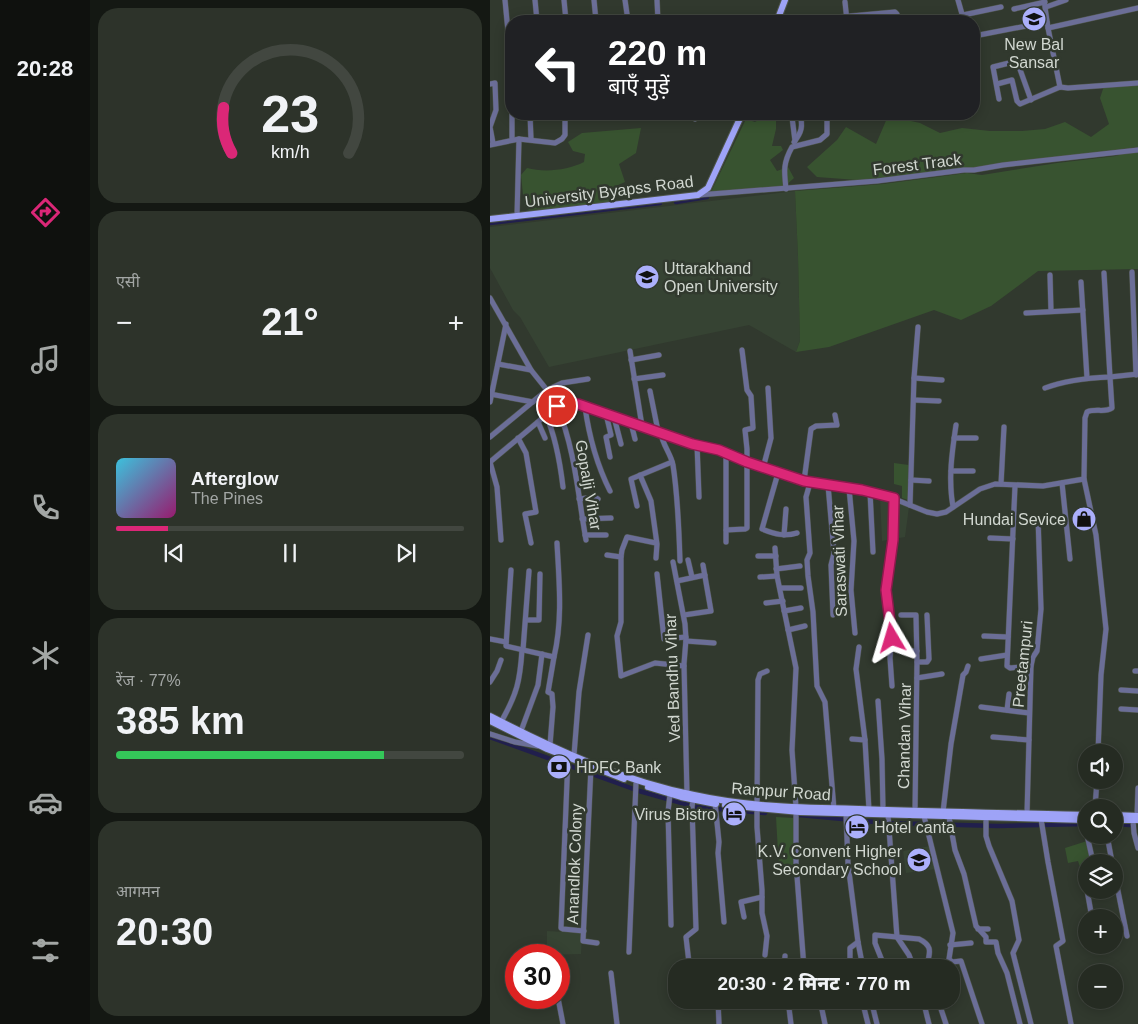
<!DOCTYPE html>
<html lang="hi">
<meta charset="utf-8">
<style>
body{margin:0;font-family:Arial,"Noto Sans Devanagari",sans-serif;background:#2d332a;color:#f1f3f6;height:100vh;display:flex;flex-direction:column;font-size:19px;white-space:nowrap}
*{box-sizing:border-box;margin:0}
p{font-size:16px;color:#a3a7a5}
.icon{flex:none;width:28px;height:28px;fill:none;stroke:currentColor;stroke-width:2;stroke-linecap:round;stroke-linejoin:round}
.map{position:relative;flex:1;overflow:hidden}
.details{display:flex;flex-direction:column;gap:8px;padding:8px;background:#141813;width:400px}
.details>*{flex:none}
.hud{position:absolute;left:15px;top:15px;width:475px;height:105px;border-radius:20px;box-shadow:0 2px 12px #0003,0 0 0 1px #424740;background:#202124;color:#fff;overflow:hidden}
.controls{position:absolute;left:588px;top:744px;display:grid;gap:10px}
.controls a{display:grid;place-items:center;width:45px;height:45px;border-radius:50%;background:#252b22;box-shadow:0 2px 12px #0003,0 0 0 1px #424740;font-size:25px}
.speed{position:absolute;left:15px;top:944px;display:flex;gap:10px;font-size:25px;font-weight:700;text-align:center}
.speed>*{display:grid;place-content:center;width:65px;height:65px;border-radius:50%;background:#252b22;box-shadow:0 2px 12px #0003,0 0 0 1px #424740;line-height:1}
.speed .limit{border:8px solid #d22;background:#fff;color:#111}
.pin{position:absolute;display:grid;place-items:center;width:42px;height:42px;color:#fff;margin:-21px;border:2px solid #fff;border-radius:50%;box-shadow:0 1px 5px #0007}
.me{position:absolute;width:55px;margin:-28px;rotate:353deg;stroke-linejoin:round;filter:drop-shadow(0 0 4px #0008)}
.turn{display:flex;align-items:center;gap:18px;height:105px;padding:0 20px;font-size:22px}
.turn .icon{width:65px;height:65px;stroke-width:2.5}
.turn b{display:block;font-size:35px;line-height:42px}
.big{font-size:38px;font-weight:800;line-height:1.1}
.details .widget{flex:1;display:flex;flex-direction:column;justify-content:center;gap:8px;min-width:0;padding:0 18px;border-radius:20px;background:#2d332a}
.details .dial{align-items:center;gap:0}
.dial svg{height:130px;overflow:visible;fill:none;stroke:#424740;stroke-width:7;stroke-linecap:round;text-anchor:middle}
.dial text{fill:#f1f3f6;stroke:none}
.song{display:flex;align-items:center;gap:15px}
.cover{width:60px;height:60px;border-radius:8px;background:linear-gradient(135deg,hsl(190 70% 55%),hsl(320 70% 35%))}
.played{height:5px;border-radius:2px;background:linear-gradient(90deg,#db2777 15%,#424740 15%)}
.keys{display:flex;justify-content:space-around;direction:ltr}
.heat{display:flex;justify-content:space-between;align-items:center;font-size:28px;direction:ltr}
.charge{height:8px;border-radius:4px;background:linear-gradient(90deg,#34c759 77%,#424740 0)}
.trip{position:absolute;left:178px;top:959px;width:292px;height:50px;border-radius:20px;background:#252b22;box-shadow:0 2px 12px #0003,0 0 0 1px #424740;font-weight:800;line-height:50px;text-align:center}
main{display:flex;flex:1;min-height:0}
.tab-bar{display:flex;flex-direction:column;width:90px;justify-content:space-around;align-items:center;background:#0f110e;color:#a3a7a5}
.tab-bar .icon{width:35px;height:35px}
.tab-bar .active{color:#db2777}
.tab-bar b{font-size:22px;color:#f1f3f6}
.map>svg:first-child{display:block}
.built{fill:#364333}
.green{fill:#385330}
.lines{fill:none;stroke-linecap:round;stroke-linejoin:round}
.canal{stroke:#211f4d;stroke-width:4.5}
.minor-casing{stroke:#4e554b;stroke-width:6}
.major-casing{stroke:#4e554b;stroke-width:8}
.minor{stroke:#6b6e97;stroke-width:5}
.major{stroke:#9ea3f7;stroke-width:6}
.route-casing{stroke:#8e194d;stroke-width:12}
.route{stroke:#db2777;stroke-width:9}
.labels{text-anchor:middle;stroke-width:5;stroke-linejoin:round;paint-order:stroke}
.poi-label{font-size:16px;fill:#d1d7d0;stroke:#31392e;text-anchor:start}
.street-label{font-size:16px;fill:#d1d7d0;stroke:#31392e}
</style>
<main>
<nav class="tab-bar">
<b>20:28</b>
<svg class="icon active" aria-label="directions" viewBox="0 0 24 24"><path d="M12 3l9 9-9 9-9-9zM9 14v-3h6M13 9l2 2-2 2"/></svg>
<svg class="icon" aria-label="music" viewBox="0 0 24 24"><path d="M9 18V5l10-2v13"/><circle cx="6" cy="18" r="3"/><circle cx="16" cy="16" r="3"/></svg>
<svg class="icon" aria-label="phone" viewBox="0 0 24 24"><path d="M5 4h4l2 5-3 2q2 4 5 5l2-3 5 2v4C11 20 4 13 5 4z"/></svg>
<svg class="icon" aria-label="climate" viewBox="0 0 24 24"><path d="M12 3v18M4 7l16 10M4 17L20 7"/></svg>
<svg class="icon" aria-label="car" viewBox="0 0 24 24"><path d="M5 17H2v-5l4-1 3-4h7l3 4 3 1v5h-3M9 17h6M6 11h13"/><circle cx="7" cy="17" r="2"/><circle cx="17" cy="17" r="2"/></svg>
<svg class="icon" aria-label="filters" viewBox="0 0 24 24"><path d="M4 7h16M4 17h16"/><circle cx="9" cy="7" r="2"/><circle cx="15" cy="17" r="2"/></svg>
</nav>
<section class="details">
<div class="widget dial"><svg viewBox="0 0 100 80">
<path d="M14 69A42 42 0 1 1 86 69"/>
<path d="M14 69A42 42 0 0 1 9 41" stroke="#db2777"/>
<text x="50" y="56" font-size="32" font-weight="700">23</text>
<text x="50" y="72" font-size="11">km/h</text>
</svg></div>
<div class="widget"><p>एसी</p>
<div class="heat"><a>−</a><b class="big">21°</b><a>+</a></div>
</div>
<div class="widget">
<div class="song"><i class="cover"></i><div><b>Afterglow</b><p>The Pines</p></div></div>
<div class="played"></div>
<div class="keys"><svg class="icon" aria-label="previous" viewBox="0 0 24 24"><path d="M18 5L8 12l10 7zM5 5v14"/></svg><svg class="icon" aria-label="pause" viewBox="0 0 24 24"><path d="M8 5v14M16 5v14"/></svg><svg class="icon" aria-label="next" viewBox="0 0 24 24"><path d="M6 5l10 7-10 7zM19 5v14"/></svg></div>
</div>
<div class="widget"><p>रेंज · 77%</p><b class="big">385 km</b><div class="charge"></div></div>
<div class="widget"><p>आगमन</p><b class="big">20:30</b></div>
</section>
<div class="map">
<svg width="648" height="1024" viewBox="0 0 648 1024">
<rect width="100%" height="100%" fill="#31392e"/>
<g class="built">
<polygon points="305,191 308,256 310,341 306,352 259,325 59,367 30,317 23,310 0,268 0,227"/>
<polygon points="390,496 419,507 415,537 392,541"/>
<polygon points="440,846 446,869 416,873 413,851"/>
<polygon points="57,931 92,933 91,954 57,955"/>
</g>
<g class="green">
<polygon points="614,86 648,86 648,147 439,173 367,180 327,177 317,167 347,140 356,127 386,144 398,116 430,123 450,133 472,128 500,131 532,131 555,129 575,122 601,137 619,124 610,98"/>
<polygon points="276,115 286,120 286,129 282,146 291,146 293,150 280,160 287,171 298,167 304,178 292,189 221,192 256,119 265,122"/>
<path d="M151,128L146,153L129,164L135,182L117,190L120,201L116,205L39,210L34,205L31,175L37,168C55,173 78,170 94,162L95,154L83,151L78,142L92,133Z"/>
<polygon points="648,149 648,269 548,271 501,306 471,320 444,310 339,347 306,352 310,341 308,256 305,191 393,184 477,173 492,175 567,163 626,156"/>
<polygon points="404,463 419,465 418,500 412,498 412,486 404,484"/>
<polygon points="286,817 304,818 304,868 289,870"/>
<polygon points="597,841 602,862 596,862 596,872 592,873 588,861 578,863 575,848"/>
</g>
<g class="lines">
<g class="canal">
<polyline points="186,202 217,197"/>
<polyline points="0,223 170,203"/>
<polyline points="0,737 149,791 206,807 275,813"/>
<polyline points="309,815 396,823 508,826 596,824"/>
<polyline points="624,824 641,825"/>
</g>
<defs>
<g id="minor">
<polyline points="15,0 21,63"/>
<polyline points="45,0 47,21"/>
<polyline points="74,0 76,21"/>
<polyline points="104,0 106,21"/>
<polyline points="135,0 138,21"/>
<polyline points="167,0 168,21"/>
<polyline points="468,0 474,21"/>
<polyline points="554,0 558,28 570,87"/>
<polyline points="355,2 357,21"/>
<polyline points="556,7 576,0"/>
<polyline points="524,9 555,2"/>
<polyline points="473,15 511,7"/>
<polyline points="317,20 405,12 407,14 408,21"/>
<polyline points="558,28 648,8"/>
<polyline points="484,36 557,22"/>
<polyline points="21,70 21,80"/>
<polyline points="0,84 5,83 6,110 0,127 3,143"/>
<polyline points="507,84 522,80 527,101 530,104 570,87 578,88 648,83"/>
<polyline points="484,88 484,91"/>
<polyline points="509,99 503,67 527,61 541,100"/>
<polyline points="22,114 22,140"/>
<polyline points="40,114 41,139"/>
<polyline points="150,114 150,115"/>
<polyline points="204,114 205,119"/>
<polyline points="278,116 302,117 305,141"/>
<path d="M304,142C312,132 313,126 310,114"/>
<polyline points="0,145 29,139 65,143 72,139 75,135 75,114"/>
<path d="M296,189C294,171 293,163 302,147L330,140L337,134V114"/>
<polyline points="208,195 387,181 474,170 484,170 513,165 648,150"/>
<polyline points="27,216 29,139"/>
<polyline points="642,272 646,375"/>
<polyline points="560,275 561,311"/>
<polyline points="591,282 597,378"/>
<polyline points="0,298 41,370 57,390"/>
<polyline points="536,313 593,310"/>
<polyline points="140,351 152,426"/>
<polyline points="141,360 169,355"/>
<polyline points="8,364 41,370"/>
<polyline points="424,378 452,380"/>
<polyline points="144,379 173,375"/>
<path d="M555,388C576,380 597,378 620,377L614,273"/>
<polyline points="160,391 168,431"/>
<polyline points="0,394 43,402"/>
<polyline points="424,400 449,401"/>
<polyline points="0,402 16,324"/>
<path d="M67,406C85,449 88,495 96,540"/>
<path d="M95,407C99,436 107,465 120,491"/>
<polyline points="116,414 121,435 116,437 120,457"/>
<path d="M56,415C66,438 70,462 73,487"/>
<polyline points="124,417 131,444"/>
<polyline points="48,422 55,438"/>
<polyline points="141,423 145,439"/>
<path d="M171,433C172,444 181,454 183,465C188,497 189,529 190,561"/>
<polyline points="0,437 57,390 72,383 98,379"/>
<polyline points="28,438 36,453 46,512 35,514 41,543"/>
<polyline points="464,438 486,438"/>
<polyline points="207,444 209,497"/>
<polyline points="236,452 236,542"/>
<polyline points="0,462 67,406 79,402 202,444 229,450 257,462 314,481 392,494 437,512 447,514 456,512 490,489 505,484 553,486 594,479"/>
<polyline points="0,462 7,487 11,540"/>
<polyline points="273,468 281,438 278,388"/>
<polyline points="461,471 483,471"/>
<path d="M288,473L272,529C285,534 294,537 307,533"/>
<polyline points="150,475 161,501 167,544 166,558"/>
<polyline points="421,480 439,481"/>
<polyline points="314,481 321,429 326,426 347,425 345,415"/>
<polyline points="320,483 316,497 320,553 317,560 318,576 323,612 327,686 335,702 344,809"/>
<polyline points="572,483 580,559"/>
<polyline points="511,484 514,427"/>
<polyline points="338,485 344,553 341,565 343,615"/>
<polyline points="525,486 517,666 520,668 541,666"/>
<polyline points="359,488 364,541 361,590 365,633"/>
<polyline points="380,492 383,552"/>
<polyline points="89,499 105,497 108,499"/>
<polyline points="420,505 424,378 428,327"/>
<polyline points="147,506 141,479 182,462"/>
<path d="M463,507C458,479 462,452 466,425"/>
<polyline points="92,519 121,518"/>
<polyline points="236,530 255,529 257,528 257,449 255,430 263,428 261,396 257,390 252,350"/>
<polyline points="95,535 116,535"/>
<polyline points="294,535 296,509"/>
<polyline points="500,538 523,539"/>
<polyline points="166,543 137,537 132,550 131,557 131,622 127,636 131,676 165,663 194,666"/>
<polyline points="285,548 287,576 306,668 302,750 306,807"/>
<polyline points="117,555 131,557"/>
<polyline points="268,556 286,556"/>
<polyline points="198,560 202,577"/>
<polyline points="183,562 195,624 196,639 194,664 197,794"/>
<polyline points="286,569 310,566"/>
<polyline points="21,570 16,646 64,657 58,692 62,694 63,707 60,745"/>
<polyline points="167,574 174,639 196,637"/>
<polyline points="270,577 287,576"/>
<polyline points="187,581 215,575"/>
<polyline points="290,588 311,588"/>
<polyline points="276,603 293,601"/>
<polyline points="294,611 311,608"/>
<polyline points="194,615 221,611 213,565"/>
<polyline points="411,615 426,615 427,662 425,811"/>
<polyline points="36,620 49,620 50,574"/>
<polyline points="298,630 315,626"/>
<polyline points="494,636 518,637"/>
<polyline points="0,639 16,642"/>
<polyline points="196,641 224,643"/>
<polyline points="369,647 366,669 375,740 379,810"/>
<polyline points="33,650 39,571"/>
<polyline points="413,651 427,651"/>
<path d="M64,657C73,619 69,581 67,543"/>
<polyline points="491,659 517,655"/>
<polyline points="427,662 437,662 439,659 437,615"/>
<polyline points="645,671 648,671"/>
<polyline points="427,678 452,674"/>
<polyline points="0,682 7,671 11,660"/>
<polyline points="402,686 400,658 402,638 396,590 403,540 405,498"/>
<polyline points="631,690 648,691"/>
<polyline points="388,701 392,759 393,810"/>
<polyline points="491,707 539,713"/>
<polyline points="631,709 648,710"/>
<polyline points="517,710 519,694"/>
<path d="M11,722C27,694 30,681 32,650"/>
<polyline points="31,731 48,685 52,654"/>
<polyline points="0,734 25,742 48,746"/>
<polyline points="503,737 539,740"/>
<polyline points="362,739 375,740"/>
<path d="M608,752L611,675L616,629L606,535L594,479L595,418L597,412C605,408 615,413 622,408L620,377L648,374"/>
<polyline points="84,755 89,692 98,635"/>
<polyline points="78,758 71,928 73,929 94,931"/>
<polyline points="101,767 93,941 107,943"/>
<polyline points="180,794 178,812 181,925"/>
<polyline points="225,803 229,842 228,853 234,922"/>
<polyline points="267,804 268,680 270,674 277,671"/>
<polyline points="267,808 267,827 272,890 272,913 277,936 275,955"/>
<polyline points="605,808 607,780"/>
<polyline points="306,812 306,863 314,968"/>
<polyline points="453,812 461,744 473,675 476,672 478,666"/>
<polyline points="356,814 358,864 368,942 373,968"/>
<polyline points="537,814 541,666 543,657 547,651 551,609 548,517"/>
<polyline points="398,815 407,937 419,955 424,968"/>
<polyline points="434,816 463,933 459,959 462,962 471,961 492,1024"/>
<polyline points="647,816 648,788"/>
<polyline points="459,817 465,850 474,874 486,926 496,937 496,942 506,942 508,953 517,973 530,1024"/>
<polyline points="496,818 496,836 499,846 522,901 529,940 523,953 541,1024"/>
<polyline points="551,819 558,862 573,941 566,946 581,1024"/>
<polyline points="643,820 644,833 648,848"/>
<polyline points="597,835 603,862"/>
<polyline points="617,835 622,862"/>
<polyline points="624,871 637,936"/>
<polyline points="596,875 594,877 596,887"/>
<polyline points="597,890 602,918"/>
<polyline points="254,917 251,902 272,897"/>
<polyline points="488,929 498,929"/>
<polyline points="460,945 481,943"/>
<polyline points="139,952 146,783"/>
<polyline points="199,963 196,937 206,929 202,807 203,800"/>
<polyline points="294,968 295,956"/>
<polyline points="364,968 360,967 360,948 368,942"/>
<path d="M395,968L385,943V935L429,939C447,948 436,956 438,968"/>
<polyline points="121,973 127,1024"/>
<polyline points="68,998 73,1024"/>
<polyline points="228,1000 229,1024"/>
<polyline points="298,1000 301,1024"/>
<polyline points="330,1000 335,1024"/>
<polyline points="372,1000 378,1024"/>
<polyline points="381,1000 387,1024"/>
<polyline points="402,1000 404,1007"/>
<polyline points="433,1000 439,1024"/>
<polyline points="448,1000 456,1024"/>
</g>
<g id="major">
<polyline points="287,21 295,0"/>
<polyline points="0,219 208,195 218,188 252,114"/>
<path d="M0,716C64,749 133,781 204,795C258,807 314,808 369,809C445,812 521,813 596,815"/>
<polyline points="0,721 57,749 134,779"/>
<polyline points="158,787 191,797 226,804"/>
<polyline points="235,805 310,812 596,820"/>
<polyline points="624,815 648,816"/>
<polyline points="624,820 648,820"/>
</g>
</defs>
<use href="#minor" class="minor-casing"/>
<use href="#major" class="major-casing"/>
<use href="#minor" class="minor"/>
<use href="#major" class="major"/>
</g>
<g class="lines">
<defs>
<polyline id="route" points="67,406 79,402 88,404 202,444 229,450 257,462 314,481 372,490 404,498 403,540 396,590 402,638"/>
</defs>
<use href="#route" class="route-casing"/>
<use href="#route" class="route"/>
</g>
<defs>
<symbol id="school-disc" viewBox="-11 -11 22 22"><circle r="9.5" fill="#abaffb" stroke="#31392e"/><path d="M0-5L7-2L0 1L-7-2ZM-4 1L0 2.5L4 1V4Q0 6-4 4Z" fill="#111"/></symbol>
<symbol id="university-disc" viewBox="-11 -11 22 22"><circle r="9.5" fill="#abaffb" stroke="#31392e"/><path d="M0-5L7-2L0 1L-7-2ZM-4 1L0 2.5L4 1V4Q0 6-4 4Z" fill="#111"/></symbol>
<symbol id="shop-disc" viewBox="-11 -11 22 22"><circle r="9.5" fill="#abaffb" stroke="#31392e"/><path d="M-5-2.5h2.3a2.7 3.5 0 0 1 5.4 0H5L5.5 6h-11ZM-1.5-2.5h3a1.5 2.3 0 0 0-3 0Z" fill="#111"/></symbol>
<symbol id="bank-disc" viewBox="-11 -11 22 22"><circle r="9.5" fill="#abaffb" stroke="#31392e"/><path d="M-6-4H6V4H-6ZM0-2.3a2.3 2.3 0 1 0 0 4.6a2.3 2.3 0 1 0 0-4.6Z" fill="#111"/></symbol>
<symbol id="hotel-disc" viewBox="-11 -11 22 22"><circle r="9.5" fill="#abaffb" stroke="#31392e"/><path d="M-6-4.5h1.5V1H6V5H4.5V3h-9V5H-6ZM-4 0a1.8 1.8 0 1 1 3.6 0ZM.5 0V-2.5h3Q6-2.5 6 0Z" fill="#111"/></symbol>
</defs>
<g fill-rule="evenodd">
<use href="#school-disc" x="530" y="5" width="28" height="28"/>
<use href="#university-disc" x="143" y="263" width="28" height="28"/>
<use href="#shop-disc" x="580" y="505" width="28" height="28"/>
<use href="#bank-disc" x="55" y="753" width="28" height="28"/>
<use href="#hotel-disc" x="230" y="800" width="28" height="28"/>
<use href="#hotel-disc" x="353" y="813" width="28" height="28"/>
<use href="#school-disc" x="415" y="846" width="28" height="28"/>
</g>
<g class="labels">
<g class="poi-label">
<text x="544" y="50" text-anchor="middle">New Bal<tspan x="544" dy="18">Sansar</tspan></text>
<text x="174" y="274">Uttarakhand<tspan x="174" dy="18">Open University</tspan></text>
<text x="576" y="525" text-anchor="end">Hundai Sevice</text>
<text x="86" y="773">HDFC Bank</text>
<text x="226" y="820" text-anchor="end">Virus Bistro</text>
<text x="384" y="833">Hotel canta</text>
<text x="412" y="857" text-anchor="end">K.V. Convent Higher<tspan x="412" dy="18">Secondary School</tspan></text>
</g>
<g class="street-label">
<text transform="translate(427 164) rotate(-7)" y="6">Forest Track</text>
<text transform="translate(119 191) rotate(-7)" y="6">University Byapss Road</text>
<text transform="translate(99 485) rotate(80)" y="6">Gopalji Vihar</text>
<text transform="translate(349 561) rotate(-92)" y="6">Saraswati Vihar</text>
<text transform="translate(532 664) rotate(-84)" y="6">Preetampuri</text>
<text transform="translate(182 678) rotate(-92)" y="6">Ved Bandhu Vihar</text>
<text transform="translate(414 736) rotate(-89)" y="6">Chandan Vihar</text>
<text transform="translate(291 791) rotate(4)" y="6">Rampur Road</text>
<text transform="translate(84 864) rotate(-88)" y="6">Anandlok Colony</text>
</g>
</g>
</svg>
<div class="controls">
<a><svg class="icon" aria-label="sound" viewBox="0 0 24 24"><path d="M4 9h4l5-4v14l-5-4H4zM17 9q2 3 0 6"/></svg></a>
<a><svg class="icon" aria-label="search" viewBox="0 0 24 24"><circle cx="10" cy="10" r="6"/><path d="M15 15l6 6"/></svg></a>
<a><svg class="icon" aria-label="layers" viewBox="0 0 24 24"><path d="M12 4l9 5-9 5-9-5zM3 14l9 5 9-5"/></svg></a>
<a>+</a>
<a>−</a>
</div>
<div class="speed"><div class="limit">30</div></div>
<div class="pin" style="left:67px;top:406px;background:#d93025"><svg class="icon" aria-label="arrive" viewBox="0 0 24 24"><path d="M6 21V4h12l-3 4 3 4H6"/></svg></div>
<svg class="me" style="left:402px;top:638px" viewBox="-20 -20 40 40"><path d="M0-17L14 15 0 8-14 15z" fill="#db2777" stroke="#fff" stroke-width="4"/></svg>
<div class="trip">20:30 · 2 मिनट · 770 m</div>
<div class="hud">
<div class="turn"><svg class="icon" aria-label="left" viewBox="0 0 24 24"><path d="M17 20v-9H6M10 6l-5 5 5 5"/></svg><div><b>220 m</b>बाएँ मुड़ें</div></div>
</div>
</div>
</main>
